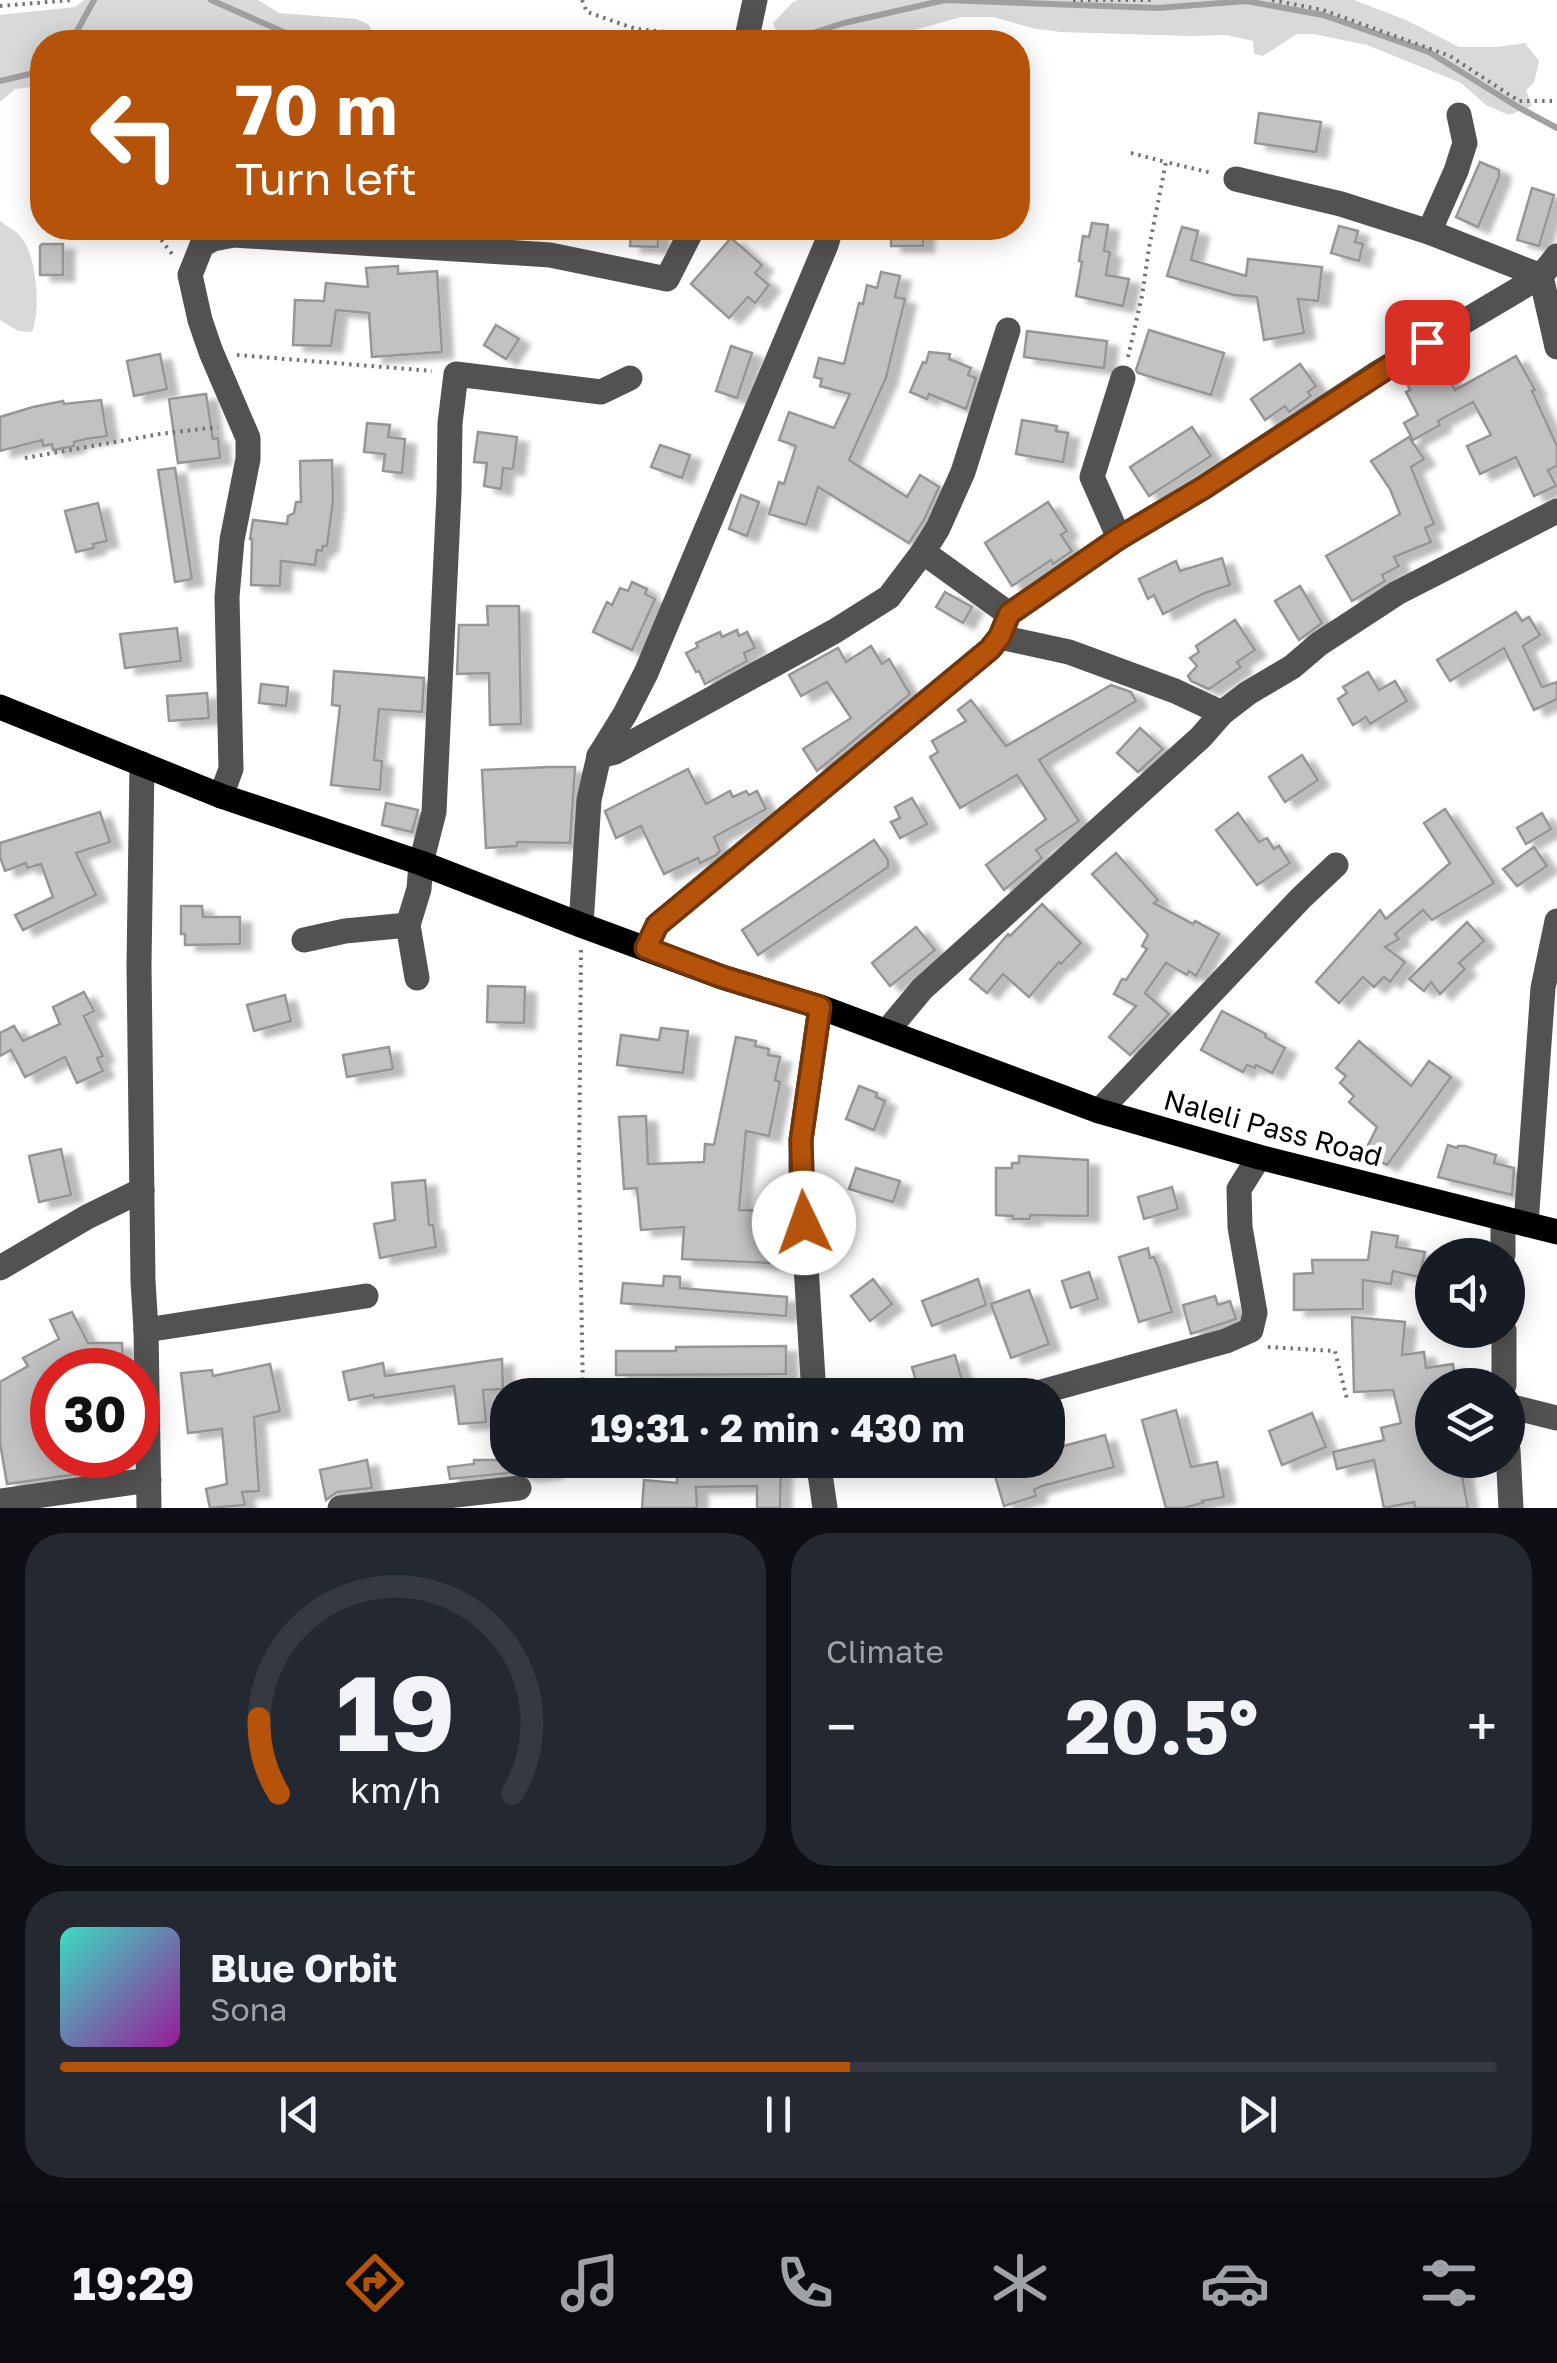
<!DOCTYPE html>
<meta charset="utf-8">
<style>
body{margin:0;font-family:"Golos Text",sans-serif;background:#242831;color:#f1f3f6;height:100vh;display:flex;flex-direction:column;font-size:38px;white-space:nowrap}
*{box-sizing:border-box;margin:0}
p{font-size:32px;color:#9ea1a6}
.icon{flex:none;width:55px;height:55px;fill:none;stroke:currentColor;stroke-width:2;stroke-linecap:round;stroke-linejoin:round}
.map{position:relative;height:1508px;overflow:hidden}
.drawer{display:flex;flex-direction:column;gap:25px;padding:25px;background:#0d0f14;flex:1}
.drawer>*{flex:none}
.banner{position:absolute;left:30px;top:30px;width:1000px;height:210px;border-radius:40px;box-shadow:0 5px 25px #0003;background:#b45309;color:#fff;overflow:hidden}
.fabs{position:absolute;left:1415px;top:1238px;display:grid;gap:20px}
.fabs a{display:grid;place-items:center;width:110px;height:110px;border-radius:50%;background:#171b24;box-shadow:0 5px 25px #0003;font-size:50px}
.speed{position:absolute;left:30px;top:1348px;display:flex;gap:20px;font-size:50px;font-weight:700;text-align:center}
.speed>*{display:grid;place-content:center;width:130px;height:130px;border-radius:50%;background:#171b24;box-shadow:0 5px 25px #0003;line-height:1}
.speed .limit{border:15px solid #d22;background:#fff;color:#111}
.pin{position:absolute;display:grid;place-items:center;width:85px;height:85px;color:#fff;margin:-42px;border-radius:20px;box-shadow:0 5px 15px #0006}
.me{position:absolute;width:110px;margin:-55px;rotate:357deg;stroke-linejoin:round;filter:drop-shadow(0 0 8px #0008)}
.turn{display:flex;align-items:center;gap:35px;height:210px;padding:0 40px;font-size:45px}
.turn .icon{width:130px;height:130px;stroke-width:2.5}
.turn b{display:block;font-size:70px;line-height:85px}
.big{font-size:75px;font-weight:700;line-height:1.1}
.drawer .card{flex:1;display:flex;flex-direction:column;justify-content:center;gap:15px;min-width:0;padding:0 35px;border-radius:40px;background:#242831}
.drawer .dial{align-items:center;gap:0}
.dial svg{height:260px;overflow:visible;fill:none;stroke:#363941;stroke-width:7;stroke-linecap:round;text-anchor:middle}
.dial text{fill:#f1f3f6;stroke:none}
.song{display:flex;align-items:center;gap:30px}
.cover{width:120px;height:120px;border-radius:15px;background:linear-gradient(135deg,hsl(170 70% 55%),hsl(300 70% 35%))}
.played{height:10px;border-radius:5px;background:linear-gradient(90deg,#b45309 55%,#363941 55%)}
.keys{display:flex;justify-content:space-around;direction:ltr}
.heat{display:flex;justify-content:space-between;align-items:center;font-size:55px;direction:ltr}
.drawer .tiles{flex:1;display:grid;gap:25px;grid-template-columns:1fr 1fr}
.card:last-child{grid-column:span 2}
.trip{position:absolute;left:490px;top:1378px;width:575px;height:100px;border-radius:40px;background:#171b24;box-shadow:0 5px 25px #0003;font-weight:700;line-height:100px;text-align:center}
.tabs{display:flex;height:160px;justify-content:space-around;align-items:center;background:#090b0e;color:#9ea1a6}
.tabs .icon{width:70px;height:70px}
.tabs .current{color:#b45309}
.tabs b{font-size:45px;color:#f1f3f6}
.map>svg:first-child{display:block}
.green{fill:#d9d9d9}
.lines{fill:none;stroke-linecap:round;stroke-linejoin:round}
.stream{stroke:#a0a0a0;stroke-width:6}
.building{fill:#c2c2c2;stroke:#969696;stroke-width:2.5;filter:url(#shadow)}
.path{stroke:#747474;stroke-width:4;stroke-dasharray:2.5 5;stroke-linecap:butt}
.minor{stroke:#525252;stroke-width:25}
.major{stroke:#000;stroke-width:25}
.route-casing{stroke:#753606;stroke-width:25}
.route{stroke:#b45309;stroke-width:18}
.labels{text-anchor:middle;stroke-width:9;stroke-linejoin:round;paint-order:stroke}
.street-label{font-size:28px;fill:#000;stroke:#fff}
</style>
<div class="map">
<svg width="1557" height="1508" viewBox="0 0 1557 1508">
<defs>
<filter id="shadow"><feDropShadow dx="11" dy="6" stdDeviation="2.5" flood-color="#0004"/></filter>
</defs>
<rect width="100%" height="100%" fill="#fff"/>
<g class="green">
<polygon points="84,0 258,0 279,13 356,19 368,24 379,42 272,42 241,32 199,34 170,42 42,42 42,86 15,89 0,102 0,15 75,7"/>
<polygon points="798,0 1354,0 1406,20 1459,47 1496,47 1525,43 1539,61 1534,83 1526,90 1532,106 1509,115 1486,105 1461,83 1367,45 1313,34 1297,34 1263,56 1254,54 1253,41 1226,35 1189,36 1061,32 1036,29 993,17 961,17 911,31 879,33 829,42 780,42 773,23 793,2"/>
<path d="M0,221C6,226 15,230 20,236C37,254 41,310 32,332L18,331L0,320Z"/>
</g>
<g class="lines">
<g class="stream">
<polyline points="211,0 288,34 346,42"/>
<polyline points="71,42 94,0"/>
<polyline points="784,42 844,23 945,0 1158,8 1246,1 1323,15 1429,52 1518,107 1557,128"/>
<polyline points="0,81 42,71"/>
</g>
</g>
<g class="building">
<polygon points="1259,113 1321,122 1316,152 1255,143"/>
<polygon points="1480,162 1499,170 1499,177 1478,227 1456,217"/>
<polygon points="1532,188 1554,195 1539,246 1517,240"/>
<polygon points="1092,223 1108,225 1104,251 1110,252 1106,275 1129,279 1123,306 1076,296 1082,262 1079,261 1083,236 1089,237"/>
<polygon points="1339,226 1358,231 1355,242 1363,244 1359,261 1331,253"/>
<polygon points="1182,227 1198,231 1191,260 1246,276 1248,259 1322,267 1318,301 1298,299 1304,333 1264,340 1257,297 1234,295 1167,276"/>
<polygon points="631,228 658,228 658,247 630,246"/>
<rect x="891" y="228" width="32" height="18"/>
<polygon points="731,238 762,265 755,273 769,285 755,303 748,297 729,318 691,284"/>
<polygon points="42,244 63,244 63,275 40,275 40,246"/>
<polygon points="398,266 398,274 437,271 442,352 372,357 369,313 336,310 331,346 293,345 295,300 324,301 326,283 368,287 366,268"/>
<polygon points="881,272 900,276 895,297 905,299 886,378 849,460 907,497 920,475 939,487 924,520 909,543 818,487 806,525 769,514 779,482 784,484 796,446 779,440 789,412 834,428 850,394 820,386 822,379 814,377 819,358 844,364 859,303 863,304 867,285 877,288"/>
<polygon points="496,325 519,339 506,359 484,345"/>
<polygon points="1149,330 1224,353 1211,395 1138,373 1136,370"/>
<polygon points="1027,331 1107,341 1104,368 1024,357"/>
<polygon points="731,346 752,353 737,398 716,391"/>
<polygon points="929,352 950,354 949,359 971,368 968,375 976,378 966,409 929,394 927,399 910,392 923,362 926,363"/>
<polygon points="160,354 167,389 134,396 127,361"/>
<polygon points="1516,356 1535,390 1532,391 1557,446 1557,466 1548,470 1556,486 1534,496 1516,457 1480,474 1467,446 1491,435 1473,402 1438,421 1440,425 1413,440 1404,423 1418,415 1406,392 1410,390 1405,379 1423,369 1428,380 1444,371 1455,390"/>
<polygon points="1300,364 1316,386 1308,392 1311,396 1289,412 1285,406 1265,420 1251,399"/>
<polygon points="206,394 213,439 218,438 220,458 178,463 169,399"/>
<polygon points="101,400 107,436 86,439 74,442 74,446 53,450 52,444 43,446 42,440 0,451 0,417 33,407 63,401 64,404"/>
<polygon points="1022,420 1057,426 1056,431 1068,433 1063,462 1016,454"/>
<polygon points="367,423 390,425 388,437 405,439 402,473 383,471 385,454 364,452"/>
<polygon points="1192,427 1211,456 1149,496 1130,467"/>
<polygon points="478,432 517,437 513,469 503,468 501,489 484,486 487,463 474,462"/>
<polygon points="1409,437 1424,459 1411,467 1434,524 1425,528 1431,542 1394,557 1399,566 1382,575 1385,581 1352,601 1326,556 1400,514 1390,489 1371,461"/>
<polygon points="660,445 690,455 682,478 651,467"/>
<polygon points="332,460 333,501 327,546 323,546 322,551 317,550 315,565 281,561 280,586 251,585 252,539 250,539 253,520 287,524 288,516 294,513 296,502 301,502 300,461"/>
<polygon points="175,468 192,579 175,582 158,470"/>
<polygon points="741,495 759,502 747,536 729,529"/>
<polygon points="1048,502 1067,531 1061,535 1072,551 1053,564 1051,560 1012,586 985,543"/>
<polygon points="98,503 107,541 93,544 94,548 76,552 65,511"/>
<polygon points="1222,558 1230,585 1205,593 1163,614 1154,595 1148,599 1139,579 1176,561 1180,571"/>
<polygon points="632,582 647,589 645,594 655,599 632,650 593,632 607,602 612,605 620,588 628,591"/>
<polygon points="1300,586 1322,623 1299,640 1275,601"/>
<polygon points="945,592 972,607 963,623 936,607"/>
<polygon points="487,606 519,606 521,724 490,725 489,673 457,674 459,625 488,625"/>
<polygon points="1516,612 1522,621 1529,617 1540,635 1523,646 1542,687 1557,682 1557,699 1534,710 1504,648 1450,681 1437,660"/>
<polygon points="1235,620 1255,650 1237,662 1241,667 1209,689 1191,681 1188,676 1197,666 1190,658 1199,652 1196,646"/>
<polygon points="177,628 181,661 125,668 120,634"/>
<polygon points="737,630 739,636 747,632 755,648 744,653 747,661 705,684 699,671 696,672 686,653 698,647 696,643 720,632 722,637"/>
<polygon points="871,646 882,664 889,659 910,694 817,771 803,749 851,718 827,682 801,696 789,675 838,648 846,662"/>
<polygon points="334,671 424,678 422,712 379,709 374,760 382,761 380,790 331,785 340,706 332,705"/>
<polygon points="1368,672 1379,690 1395,681 1407,701 1370,724 1366,717 1353,725 1338,699 1347,693 1343,687"/>
<polygon points="261,684 288,687 286,706 259,703"/>
<polygon points="1111,685 1131,692 1136,701 1039,760 1079,821 1036,850 1042,858 1004,890 986,865 1046,819 1017,775 960,808 930,757 938,752 932,741 966,721 958,710 971,700 1006,746"/>
<polygon points="207,693 209,718 169,721 167,696"/>
<polygon points="1140,728 1163,749 1138,772 1117,753"/>
<polygon points="1302,755 1318,780 1285,802 1269,777"/>
<polygon points="549,767 575,767 570,843 517,842 517,846 486,848 482,770"/>
<polygon points="688,769 706,804 730,791 733,797 746,791 749,795 757,791 766,809 714,837 720,851 715,856 700,863 698,858 664,874 641,826 616,838 605,811"/>
<polygon points="912,798 927,824 900,838 891,822 900,818 895,807"/>
<polygon points="386,803 418,810 412,832 382,825"/>
<polygon points="1445,809 1494,883 1432,920 1423,910 1395,934 1399,939 1385,947 1405,962 1390,982 1384,977 1374,987 1363,977 1339,1003 1316,982 1380,910 1386,919 1450,863 1424,823"/>
<polygon points="100,812 110,842 76,853 96,895 23,930 15,915 53,897 41,864 27,868 26,863 5,871 0,857 0,843"/>
<polygon points="1238,813 1259,842 1267,838 1274,849 1279,846 1290,863 1257,885 1216,830"/>
<polygon points="1542,813 1551,829 1526,844 1517,828"/>
<polygon points="874,840 888,860 888,867 758,955 742,930"/>
<polygon points="1534,847 1547,866 1517,886 1503,869"/>
<polygon points="1116,853 1158,900 1154,903 1193,924 1195,921 1219,934 1196,976 1189,971 1187,975 1166,963 1145,993 1169,1014 1130,1055 1109,1037 1136,1006 1114,994 1122,979 1126,980 1147,949 1142,946 1148,935 1092,874"/>
<polygon points="1042,904 1081,943 1061,964 1059,962 1029,997 1003,974 987,993 970,979 1008,934 1010,936"/>
<polygon points="181,906 202,906 203,917 240,917 240,944 185,945 185,934 181,934"/>
<polygon points="1467,922 1484,941 1459,963 1465,969 1440,994 1431,982 1424,991 1409,979"/>
<polygon points="916,927 935,950 890,986 872,963"/>
<polygon points="488,986 525,987 524,1023 487,1022"/>
<polygon points="84,992 94,1011 84,1016 103,1056 97,1058 103,1071 77,1083 65,1057 25,1077 11,1050 0,1056 0,1033 14,1026 23,1041 60,1024 53,1007"/>
<polygon points="285,995 291,1021 254,1031 247,1005"/>
<polygon points="1222,1011 1266,1034 1265,1037 1285,1048 1272,1073 1256,1065 1255,1068 1247,1065 1243,1072 1201,1050"/>
<polygon points="661,1028 688,1031 683,1073 617,1065 621,1035 659,1040"/>
<polygon points="736,1037 756,1041 755,1046 769,1049 768,1055 780,1057 775,1080 780,1082 769,1136 746,1131 739,1210 772,1211 770,1244 788,1245 788,1264 682,1259 684,1227 641,1230 637,1188 624,1189 619,1117 646,1116 648,1164 704,1162 705,1144 714,1145"/>
<polygon points="1359,1041 1411,1086 1429,1061 1451,1077 1387,1165 1364,1153 1377,1127 1349,1102 1354,1096 1340,1083 1346,1076 1336,1068"/>
<polygon points="389,1047 393,1069 347,1077 343,1055"/>
<polygon points="859,1086 877,1093 876,1097 885,1101 874,1130 846,1119"/>
<polygon points="1448,1145 1457,1148 1458,1146 1465,1146 1496,1155 1494,1163 1514,1168 1512,1195 1438,1177"/>
<polygon points="61,1149 71,1195 39,1202 29,1156"/>
<polygon points="1019,1156 1088,1160 1088,1216 1030,1215 1030,1219 1013,1219 1013,1216 996,1215 996,1168 1012,1168 1012,1163 1019,1163"/>
<polygon points="856,1168 900,1181 893,1202 849,1189"/>
<polygon points="425,1180 429,1225 433,1225 436,1247 380,1258 374,1224 395,1220 392,1183"/>
<polygon points="1172,1187 1178,1209 1144,1219 1138,1197"/>
<polygon points="1372,1232 1398,1236 1396,1247 1425,1252 1419,1277 1393,1271 1391,1284 1363,1280 1363,1309 1294,1310 1294,1274 1313,1273 1312,1260 1368,1260"/>
<polygon points="1148,1248 1150,1258 1154,1257 1159,1269 1172,1312 1139,1322 1119,1257"/>
<polygon points="1089,1272 1098,1299 1071,1308 1062,1281"/>
<polygon points="664,1276 680,1277 680,1288 787,1297 786,1316 621,1303 623,1283 663,1286"/>
<polygon points="873,1279 892,1304 870,1321 851,1296"/>
<polygon points="978,1279 986,1305 932,1326 922,1301"/>
<polygon points="1029,1290 1049,1344 1011,1358 991,1304"/>
<polygon points="1215,1296 1218,1305 1230,1301 1236,1319 1191,1334 1183,1305"/>
<polygon points="72,1312 88,1343 122,1343 123,1367 97,1368 97,1370 52,1370 52,1455 112,1455 114,1469 7,1484 0,1443 0,1382 28,1366 23,1358 59,1339 50,1320"/>
<polygon points="1352,1317 1405,1322 1402,1355 1424,1352 1426,1368 1453,1364 1456,1382 1431,1385 1432,1460 1459,1460 1468,1508 1415,1508 1414,1502 1384,1508 1374,1460 1337,1469 1333,1452 1384,1440 1381,1428 1401,1423 1393,1390 1354,1392"/>
<polygon points="786,1346 786,1374 616,1375 616,1351 676,1351 676,1347"/>
<polygon points="955,1355 963,1384 944,1390 946,1395 920,1395 912,1367"/>
<polygon points="502,1359 503,1389 483,1390 486,1422 459,1424 454,1386 374,1398 373,1395 349,1400 343,1372 383,1363 385,1376"/>
<polygon points="270,1364 280,1411 254,1417 259,1491 242,1492 245,1505 210,1508 206,1489 227,1484 222,1429 188,1433 181,1373 212,1370 213,1376"/>
<polygon points="1176,1410 1191,1467 1217,1462 1224,1497 1202,1501 1203,1503 1183,1508 1166,1508 1142,1420"/>
<polygon points="1312,1413 1326,1447 1282,1465 1269,1431"/>
<polygon points="1105,1435 1114,1467 1042,1486 1034,1490 1036,1496 1004,1506 995,1476 1058,1457 1056,1448"/>
<polygon points="367,1460 372,1488 337,1492 326,1500 320,1470"/>
<polygon points="474,1460 550,1460 551,1472 528,1475 517,1472 450,1479 448,1467 474,1464"/>
<polygon points="735,1461 781,1462 780,1508 757,1508 757,1486 696,1487 697,1508 642,1508 644,1480 677,1483 677,1464 735,1463"/>
</g>
<g class="lines">
<g class="path">
<polyline points="582,0 587,12 636,29 726,38"/>
<polyline points="1073,0 1154,0"/>
<polyline points="1272,0 1323,10 1450,56 1519,101 1557,101"/>
<polyline points="0,6 72,0"/>
<polyline points="1131,153 1166,162"/>
<polyline points="152,228 172,254"/>
<polyline points="237,355 432,371"/>
<polyline points="1128,357 1142,296 1149,248 1166,162 1212,173"/>
<polyline points="25,458 160,434 218,427"/>
<polyline points="581,950 579,1171 583,1395"/>
<polyline points="1268,1347 1335,1351 1347,1399"/>
<polyline points="983,1464 989,1460"/>
</g>
<g class="minor">
<polyline points="746,42 755,0"/>
<polyline points="1236,179 1341,204 1429,232 1541,276"/>
<polyline points="1429,232 1456,171 1465,143 1459,115"/>
<polyline points="1557,256 1541,276 1557,347"/>
<polyline points="1119,538 1092,477 1123,378"/>
<polyline points="923,552 1009,614"/>
<polyline points="1000,637 1069,652 1175,691 1222,713"/>
<polyline points="599,756 615,752 835,631 889,597 923,552 938,528 963,472 1008,330"/>
<polyline points="142,764 139,965 143,1281 146,1330 149,1508"/>
<polyline points="221,796 231,769 227,597 232,540 248,459 248,438 211,352 200,320 190,275 202,245 213,239 234,235 550,255 667,279 693,228"/>
<polyline points="581,925 589,800 599,756 625,714 646,673 826,245 831,228"/>
<polyline points="304,940 345,931 408,925"/>
<polyline points="646,949 657,925 990,649 1000,637 1009,614 1119,538 1203,488 1379,372 1541,276"/>
<polyline points="417,978 408,925 419,889 421,863 434,812 449,493 450,423 456,374 601,392 630,378"/>
<polyline points="887,1031 922,989 1201,737 1222,713 1248,693 1292,667 1319,644 1397,593 1557,511"/>
<polyline points="1099,1111 1301,898 1336,865"/>
<polyline points="1503,1220 1503,1255"/>
<polyline points="1526,1224 1543,988 1557,921"/>
<polyline points="0,1268 87,1217 142,1190"/>
<polyline points="146,1330 366,1296"/>
<polyline points="1504,1330 1504,1385"/>
<polyline points="814,1395 801,1185 801,1140 820,1007"/>
<polyline points="1030,1395 1226,1341 1251,1330 1255,1313 1240,1227 1239,1189 1259,1157"/>
<polyline points="1508,1406 1557,1418"/>
<polyline points="1508,1450 1511,1508"/>
<polyline points="818,1460 825,1508"/>
<polyline points="0,1501 149,1480"/>
<polyline points="340,1508 519,1488"/>
</g>
<polyline class="major" points="0,707 221,796 421,863 581,925 722,977 820,1007 1099,1111 1259,1157 1557,1232"/>
</g>
<g class="lines">
<defs>
<polyline id="route" points="804,1223 801,1140 820,1007 722,977 646,948 657,925 990,649 1000,636 1009,614 1119,538 1203,488 1427,342"/>
</defs>
<use href="#route" class="route-casing"/>
<use href="#route" class="route"/>
</g>
<g class="labels">
<g class="street-label">
<text transform="translate(1273 1128) rotate(15)" y="10">Naleli Pass Road</text>
</g>
</g>
</svg>
<div class="fabs">
<a><svg class="icon" aria-label="sound" viewBox="0 0 24 24"><path d="M4 9h4l5-4v14l-5-4H4zM17 9q2 3 0 6"/></svg></a>
<a><svg class="icon" aria-label="layers" viewBox="0 0 24 24"><path d="M12 4l9 5-9 5-9-5zM3 14l9 5 9-5"/></svg></a>
</div>
<div class="speed"><div class="limit">30</div></div>
<div class="pin" style="left:1427px;top:342px;background:#d93025"><svg class="icon" aria-label="arrive" viewBox="0 0 24 24"><path d="M6 21V4h12l-3 4 3 4H6"/></svg></div>
<svg class="me" style="left:804px;top:1223px" viewBox="-20 -20 40 40"><circle r="19" fill="#fff"/><path d="M0-13L10 11 0 6-10 11z" fill="#b45309"/></svg>
<div class="trip">19:31 · 2 min · 430 m</div>
<div class="banner">
<div class="turn"><svg class="icon" aria-label="left" viewBox="0 0 24 24"><path d="M17 20v-9H6M10 6l-5 5 5 5"/></svg><div><b>70 m</b>Turn left</div></div>
</div>
</div>
<section class="drawer">
<div class="tiles">
<div class="card dial"><svg viewBox="0 0 100 80">
<path d="M14 69A42 42 0 1 1 86 69"/>
<path d="M14 69A42 42 0 0 1 8 46" stroke="#b45309"/>
<text x="50" y="56" font-size="32" font-weight="700">19</text>
<text x="50" y="72" font-size="11">km/h</text>
</svg></div>
<div class="card"><p>Climate</p>
<div class="heat"><a>−</a><b class="big">20.5°</b><a>+</a></div>
</div>
<div class="card">
<div class="song"><i class="cover"></i><div><b>Blue Orbit</b><p>Sona</p></div></div>
<div class="played"></div>
<div class="keys"><svg class="icon" aria-label="previous" viewBox="0 0 24 24"><path d="M18 5L8 12l10 7zM5 5v14"/></svg><svg class="icon" aria-label="pause" viewBox="0 0 24 24"><path d="M8 5v14M16 5v14"/></svg><svg class="icon" aria-label="next" viewBox="0 0 24 24"><path d="M6 5l10 7-10 7zM19 5v14"/></svg></div>
</div>
</div>
</section>
<nav class="tabs">
<b>19:29</b>
<svg class="icon current" aria-label="directions" viewBox="0 0 24 24"><path d="M12 3l9 9-9 9-9-9zM9 14v-3h6M13 9l2 2-2 2"/></svg>
<svg class="icon" aria-label="music" viewBox="0 0 24 24"><path d="M9 18V5l10-2v13"/><circle cx="6" cy="18" r="3"/><circle cx="16" cy="16" r="3"/></svg>
<svg class="icon" aria-label="phone" viewBox="0 0 24 24"><path d="M5 4h4l2 5-3 2q2 4 5 5l2-3 5 2v4C11 20 4 13 5 4z"/></svg>
<svg class="icon" aria-label="climate" viewBox="0 0 24 24"><path d="M12 3v18M4 7l16 10M4 17L20 7"/></svg>
<svg class="icon" aria-label="car" viewBox="0 0 24 24"><path d="M5 17H2v-5l4-1 3-4h7l3 4 3 1v5h-3M9 17h6M6 11h13"/><circle cx="7" cy="17" r="2"/><circle cx="17" cy="17" r="2"/></svg>
<svg class="icon" aria-label="filters" viewBox="0 0 24 24"><path d="M4 7h16M4 17h16"/><circle cx="9" cy="7" r="2"/><circle cx="15" cy="17" r="2"/></svg>
</nav>
